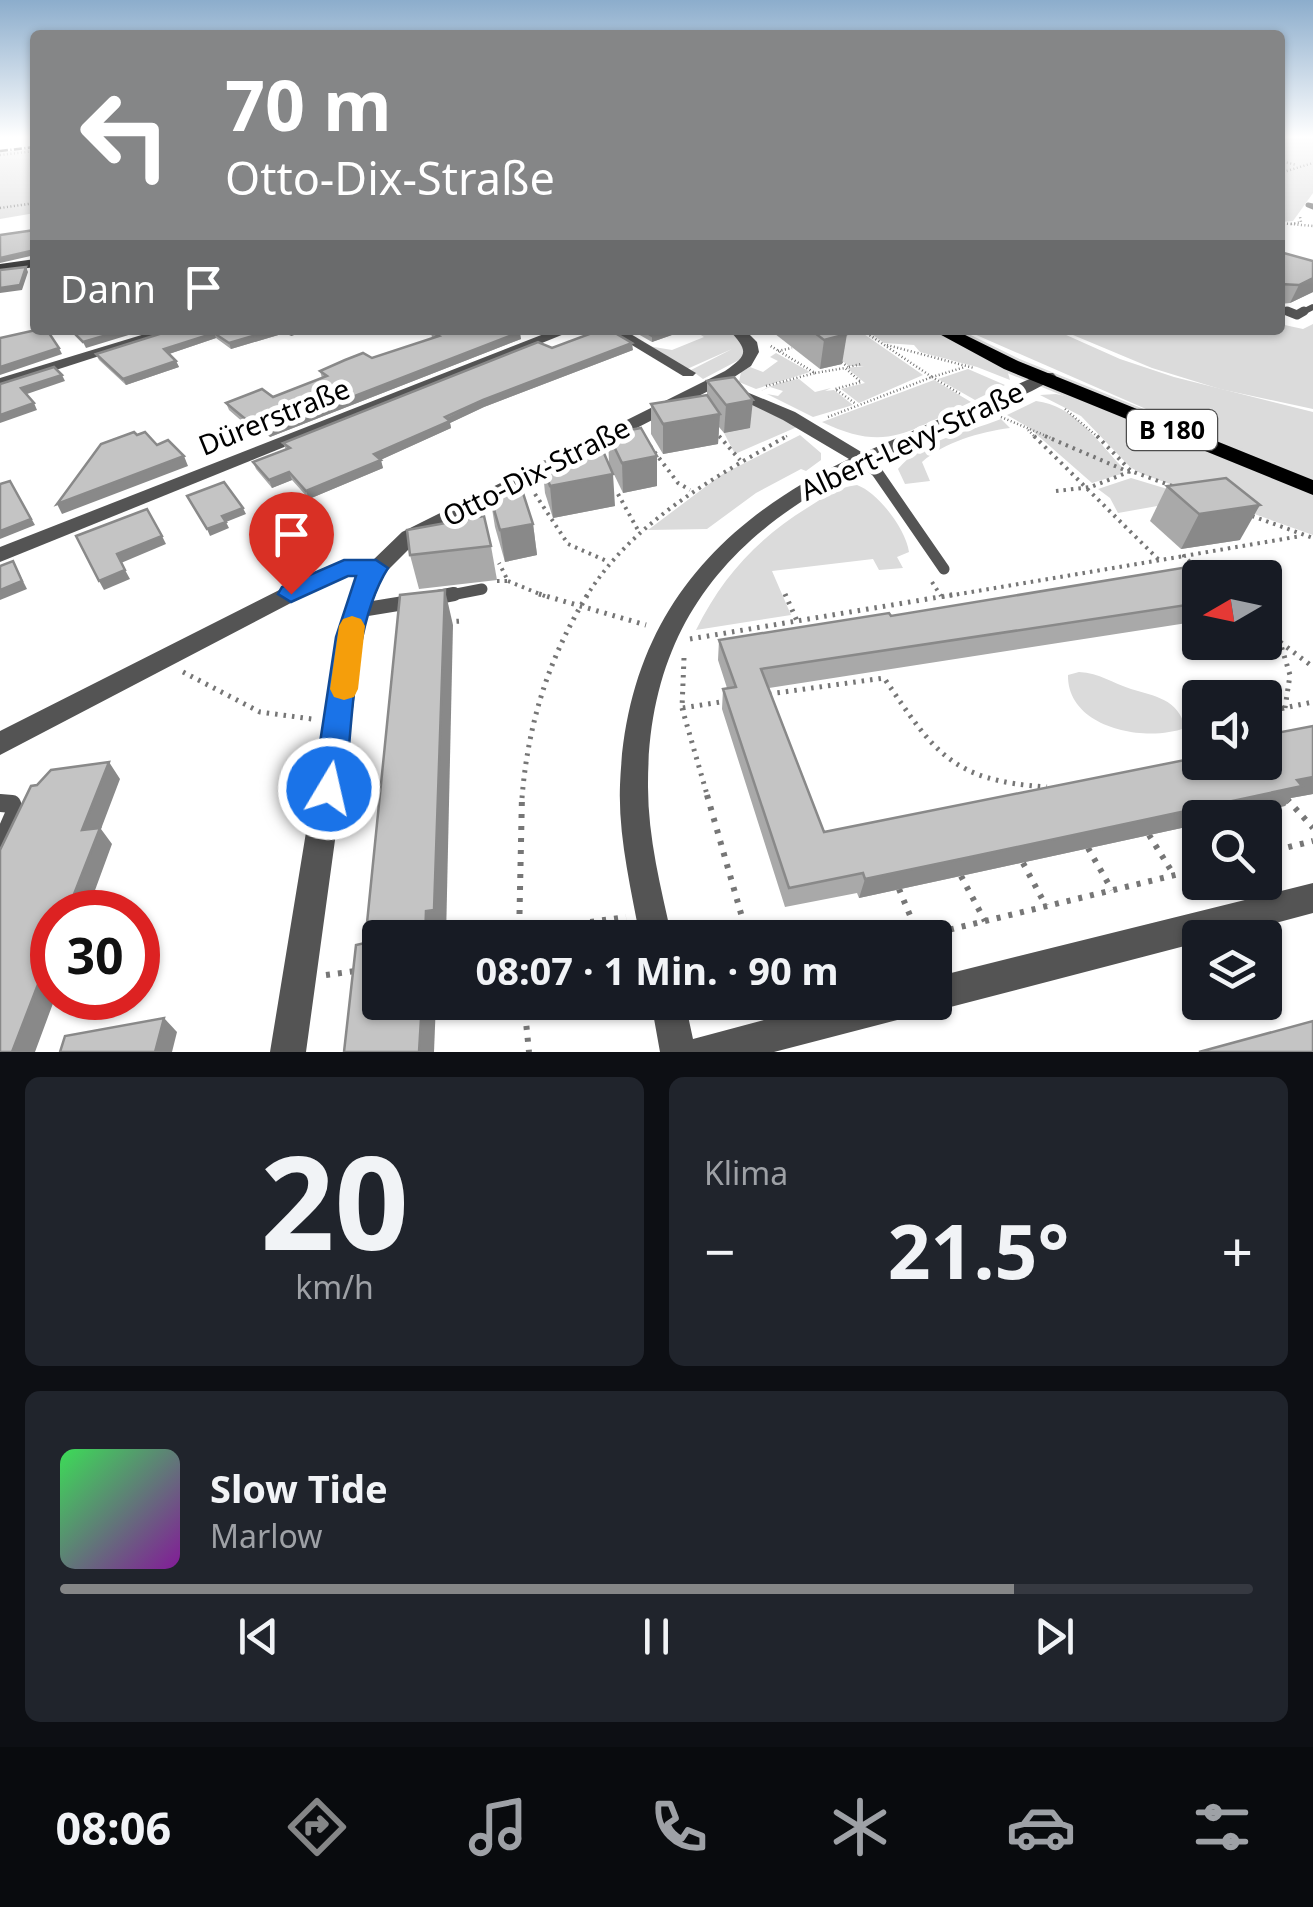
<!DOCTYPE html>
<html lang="de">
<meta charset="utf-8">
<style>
body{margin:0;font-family:"Noto Sans",sans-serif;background:#20242c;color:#f1f3f6;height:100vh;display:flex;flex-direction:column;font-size:38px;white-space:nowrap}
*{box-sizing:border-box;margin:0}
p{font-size:32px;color:#9ea1a6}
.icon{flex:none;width:55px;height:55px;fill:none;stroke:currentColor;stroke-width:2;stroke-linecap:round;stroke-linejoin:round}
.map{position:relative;height:1052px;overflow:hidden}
.panel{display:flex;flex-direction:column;gap:25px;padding:25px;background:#0d0f14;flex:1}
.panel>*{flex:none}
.guide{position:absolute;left:30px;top:30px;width:1255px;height:305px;border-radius:10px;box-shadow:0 2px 8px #0004;background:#858687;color:#fff;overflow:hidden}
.needle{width:65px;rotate:261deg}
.controls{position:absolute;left:1182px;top:560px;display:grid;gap:20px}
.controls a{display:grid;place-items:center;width:100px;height:100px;border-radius:10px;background:#171b24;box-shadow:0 2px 8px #0004;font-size:50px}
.speed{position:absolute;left:30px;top:890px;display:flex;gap:20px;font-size:50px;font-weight:700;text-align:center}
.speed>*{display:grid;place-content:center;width:130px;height:130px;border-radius:50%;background:#171b24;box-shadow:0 2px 8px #0004;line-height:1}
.speed .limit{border:15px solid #d22;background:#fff;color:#111}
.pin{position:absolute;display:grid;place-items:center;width:85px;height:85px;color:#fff;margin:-102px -42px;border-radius:50% 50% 50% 0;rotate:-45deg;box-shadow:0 0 10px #0007}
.pin .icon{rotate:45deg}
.me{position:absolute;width:110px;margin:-55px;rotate:9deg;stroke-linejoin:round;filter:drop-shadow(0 0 8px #0008)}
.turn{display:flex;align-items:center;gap:35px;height:210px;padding:0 30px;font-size:45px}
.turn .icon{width:130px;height:130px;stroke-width:2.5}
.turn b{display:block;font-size:70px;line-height:85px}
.then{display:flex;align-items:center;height:95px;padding:0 30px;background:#0003;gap:20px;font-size:38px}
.big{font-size:75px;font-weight:700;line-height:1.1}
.panel .tile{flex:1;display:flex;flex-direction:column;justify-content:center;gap:15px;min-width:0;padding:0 35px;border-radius:15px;background:#20242c}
.panel .dial{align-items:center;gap:0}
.dial b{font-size:130px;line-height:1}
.song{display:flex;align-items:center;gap:30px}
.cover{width:120px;height:120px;border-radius:15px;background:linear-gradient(135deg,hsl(130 70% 55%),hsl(290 70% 35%))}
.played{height:10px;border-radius:5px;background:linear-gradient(90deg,#858687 80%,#363941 80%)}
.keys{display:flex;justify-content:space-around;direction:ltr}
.heat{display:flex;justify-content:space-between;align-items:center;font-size:55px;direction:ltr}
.panel .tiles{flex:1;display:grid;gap:25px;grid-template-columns:1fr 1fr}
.tile:last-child{grid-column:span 2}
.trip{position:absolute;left:362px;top:920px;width:590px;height:100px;border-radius:10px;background:#171b24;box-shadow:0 2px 8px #0004;font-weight:700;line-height:100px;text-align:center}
.tabs{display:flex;height:160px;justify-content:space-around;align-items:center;background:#090b0e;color:#9ea1a6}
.tabs .icon{width:70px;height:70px}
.tabs .current{color:#858687}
.tabs b{font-size:45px;color:#f1f3f6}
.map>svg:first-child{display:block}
.green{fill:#dbdbdb}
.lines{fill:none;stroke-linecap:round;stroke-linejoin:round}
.primary-casing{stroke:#dbdbdb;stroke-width:5}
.path-far3{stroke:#767676;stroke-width:2.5;stroke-dasharray:1 2.5;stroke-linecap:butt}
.path-far2{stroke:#767676;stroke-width:4;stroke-dasharray:2.5 5;stroke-linecap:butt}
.path-far1{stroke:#767676;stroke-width:5;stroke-dasharray:2.5 6;stroke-linecap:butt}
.path{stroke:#767676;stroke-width:6;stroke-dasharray:4 8;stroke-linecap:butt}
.lane-far5{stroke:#545454;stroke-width:5}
.lane-far4{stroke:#545454;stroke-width:6}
.lane-far3{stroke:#545454;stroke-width:9}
.lane-far2{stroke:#545454;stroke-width:11}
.lane-far1{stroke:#545454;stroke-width:14}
.lane{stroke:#545454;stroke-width:18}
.street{fill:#545454;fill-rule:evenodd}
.secondary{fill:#212121;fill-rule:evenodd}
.primary{fill:#000;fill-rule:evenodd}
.rail{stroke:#000;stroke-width:2.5;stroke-dasharray:8 2.5 1 2.5;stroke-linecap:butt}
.wall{fill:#a9a9a9}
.shaded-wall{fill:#898989}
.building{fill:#c4c4c4;stroke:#898989;stroke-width:2.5}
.route{fill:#1a73e8;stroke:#114b97;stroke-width:2.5}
.slow{fill:#f59e0b}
.labels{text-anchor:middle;stroke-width:10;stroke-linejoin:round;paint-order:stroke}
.shield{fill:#fff;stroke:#4c4c4c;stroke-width:2.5}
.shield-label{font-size:25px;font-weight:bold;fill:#000}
.street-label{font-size:28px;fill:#000;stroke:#fff}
</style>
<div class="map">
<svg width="1313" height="1052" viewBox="0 0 1313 1052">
<rect width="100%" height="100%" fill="#fff"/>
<g class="green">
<polygon points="1280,138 1313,138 1313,193 1293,221 1280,222"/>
<polygon points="35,148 35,213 0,219 0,152"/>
<polygon points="1280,324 1303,329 1313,324 1313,409 1220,389 1152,368 1061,330 1280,330"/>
<polygon points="693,330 730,330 746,351 739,360 703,379 691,370 732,349 687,369 648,346 672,350 704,337"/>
<polygon points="801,330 858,330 923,375 859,403 841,389 865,383 847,368 864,366 849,366"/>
<polygon points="866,330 929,330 998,366 1008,373 1010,380 977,367 920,352 914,345 884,343"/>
<polygon points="965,330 1055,330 1120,359 1174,377 1313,412 1313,482"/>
<polygon points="776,353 810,372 756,389 739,382 741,372 750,367 763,372 778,361 770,357"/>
<polygon points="968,369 1005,385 975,400 938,379"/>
<path d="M799,379L815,392L831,388L825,391L834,390L853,405L813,417L767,394L778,396L783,391L770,387L761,391C773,384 785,381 799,379Z"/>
<path d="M934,380L971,402C910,430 888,454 822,422Z"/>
<polygon points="1056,394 1082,400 1313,495 1313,535 1142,474 1130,467 1081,416 1040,395"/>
<polygon points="744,399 797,427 735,454 724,433 750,428"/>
<path d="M1036,401C1074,405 1098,442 1122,467L1121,474L1092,483L1028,427L1007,415Z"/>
<path d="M1001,419L1010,428C979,432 945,442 922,462L930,481L905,484L898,469C923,439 966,433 1001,419Z"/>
<polygon points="800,435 821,453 821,460 806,471 801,469 756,493 707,529 648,530 721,475"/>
<polygon points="1131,478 1184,494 1163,505 1118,513 1110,498 1098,489"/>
<path d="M857,485C879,493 906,530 909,552L897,557L903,568L879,570L873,559L772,571L791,615L696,630C722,577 757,539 807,508C823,498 837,487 857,485Z"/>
<path d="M1079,672C1100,673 1112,683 1131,689C1154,696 1179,699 1185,728C1145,743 1067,728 1068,675Z"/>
</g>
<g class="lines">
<defs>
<polygon id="primary" points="932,330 955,330 1018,361 1313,480 1313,495 1004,369"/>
</defs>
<use href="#primary" class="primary-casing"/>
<g class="path-far3">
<polyline points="0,155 35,151"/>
<polyline points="1280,161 1297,165"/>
<polyline points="1280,173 1313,163"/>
<polyline points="0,208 35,203"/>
<polyline points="1280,223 1313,226"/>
<polyline points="1291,224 1301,222 1300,217"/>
<polyline points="887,345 974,368"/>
<polyline points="778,351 792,348"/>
<polyline points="839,360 848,367"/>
<polyline points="849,367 861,364"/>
<polyline points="815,373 845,368 861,382 835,389 856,404"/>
<polyline points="932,377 962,395"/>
<polyline points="932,377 965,367"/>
<polyline points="766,386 815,373 769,345"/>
<polyline points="1065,409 1099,438"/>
<polyline points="828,417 932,377 862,330"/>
<polyline points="1001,417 1051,438"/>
<polyline points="1028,430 1036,438"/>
<polyline points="717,434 721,438"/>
<polyline points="783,438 787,436"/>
</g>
<g class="path-far2">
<polyline points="719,436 740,460"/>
<polyline points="1034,436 1159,560"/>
<polyline points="1045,436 1129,472"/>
<polyline points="1097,436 1131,471 1172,486"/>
<polyline points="650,446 678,483 690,490"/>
<polyline points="1056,491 1091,487 1131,471"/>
<polyline points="535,494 568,544 609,562"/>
<polyline points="618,494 639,532"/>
<polyline points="1252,516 1313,538"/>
<polyline points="1195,567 1184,556 1301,536"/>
<polyline points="497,581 508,581 499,563"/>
<polyline points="508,581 547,597"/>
<polyline points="932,582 941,596"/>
<path d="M586,597C632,522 713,478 787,436"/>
<polyline points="942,597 1184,556"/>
</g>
<g class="path-far1">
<polyline points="539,594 646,625"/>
<polyline points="785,594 797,621"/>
<polyline points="448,622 461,621"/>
<polyline points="1265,629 1280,642"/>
<polyline points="690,639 957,594"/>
<polyline points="684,658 682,708 727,701"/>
<polyline points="183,672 260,712 312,719"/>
<path d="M769,694L884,678C934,751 950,781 1047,787"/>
<polyline points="682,708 708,798"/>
<polyline points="1285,708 1290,675 1280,642 1313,667"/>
<polyline points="1265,712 1313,702"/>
<path d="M522,798C528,723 549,657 588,594"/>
</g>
<g class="path">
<polyline points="707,795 748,938"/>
<polyline points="1287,799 1313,828"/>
<polyline points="1149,835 1174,875"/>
<polyline points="1088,848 1112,890"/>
<polyline points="1265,853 1313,841"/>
<polyline points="1023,863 1046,906"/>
<polyline points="961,876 985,921"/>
<polyline points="899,889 919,937"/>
<polyline points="860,931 863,938"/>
<polyline points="519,932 626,917"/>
<polyline points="519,938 522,795"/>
<polyline points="915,938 1200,869"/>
<polyline points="326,975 356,971"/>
<polyline points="524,1002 529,1052"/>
</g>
<polyline class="lane-far5" points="1313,206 1308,205 1313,207"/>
<g class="lane-far4">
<polyline points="1280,309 1294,314"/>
<polyline points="1299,314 1313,307"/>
</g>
<polyline class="lane-far3" points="1287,311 1297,315 1304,311"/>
<g class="lane-far2">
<polyline points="864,461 877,472 944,569"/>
<polyline points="441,597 482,589"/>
</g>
<g class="lane-far1">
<polyline points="433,598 454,594"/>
<polyline points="355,611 410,602"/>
</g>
<polyline class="lane" points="0,803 12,804 15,812 0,846"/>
<g class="street">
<polygon points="158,330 180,330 0,388 0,378"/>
<polygon points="554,330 574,330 0,562 0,547"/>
<polygon points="607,330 624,330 696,373 693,376 683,376"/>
<path d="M729,330H745L757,342L759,352L751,366L725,383L795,412L863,453L1043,373H1053L1056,376C1043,387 1025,394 1009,402C968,421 925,438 884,457C738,523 647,618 648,787C648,838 661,888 672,938H640C631,888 618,836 620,785C626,626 709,526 849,459L783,420L721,390L720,385L416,542L384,574L365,621L306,1052H270L338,637L347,607L362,575H347L331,582L0,755V731L315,572L344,561H372L402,532L725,371C749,354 748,351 729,330Z"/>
<polygon points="1313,883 1313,913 1219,938 1200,938 1200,942 935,1011 922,1002 935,1002 935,977"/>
<polygon points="651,1002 685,1002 693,1039 831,1002 918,1002 913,1014 901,1019 774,1052 660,1052"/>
</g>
<polygon class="secondary" points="35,259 35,267 0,272 0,264"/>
<use href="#primary" class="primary"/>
<polyline class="rail" points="0,151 35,147"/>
</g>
<g class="wall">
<polygon points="1280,252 1313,261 1313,292 1290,303 1280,304"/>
<polygon points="172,330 309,330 291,336 285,333 231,349 216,338 169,354 176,361 179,367 126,385 99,360 96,354"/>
<polygon points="631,330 686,330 652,342"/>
<polygon points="770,330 840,330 842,364 820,369"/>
<polygon points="431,332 521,339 270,437 258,427 252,430 229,410 226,403 273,397 322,378 320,371 372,358 432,338"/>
<polygon points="552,348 633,350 484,407 450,423 451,428 380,460 383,468 309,499 292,480 272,488 256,469 253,462 286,450 283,443"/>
<polygon points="707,381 750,428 724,433 719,427 718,444 663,454 651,434 651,404 707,395"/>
<polygon points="608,434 657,486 623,493 609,464"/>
<polygon points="542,462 615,506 553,518 545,493"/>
<polygon points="1167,486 1240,540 1181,549 1150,521"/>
<polygon points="490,496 533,524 537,555 505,562 495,527"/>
<polygon points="491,546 497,580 419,589 410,555"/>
<polygon points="1200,578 1200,621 769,688 824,832 1265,762 1265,742 1271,734 1313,726 1313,794 1291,798 1285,806 1200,818 1200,824 961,876 859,898 857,893 785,907 722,709 723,689 727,688 718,660 719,640 891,616"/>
</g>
<g class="shaded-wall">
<polygon points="35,250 35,255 0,263 0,258"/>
<polygon points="26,267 28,272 22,290 0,293 0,288"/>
<polygon points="1313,278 1313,292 1290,303 1299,285"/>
<polygon points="124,330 145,330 86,348 83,342"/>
<polygon points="273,330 284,330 285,333 231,349 229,343"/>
<polygon points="289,330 309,330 291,336"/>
<polygon points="669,330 686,330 652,342 652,336"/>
<polygon points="520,332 521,339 270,437 267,430"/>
<polygon points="214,333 216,338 166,355 164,349"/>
<polygon points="847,334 842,364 820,369 824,340"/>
<polygon points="632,343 633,350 484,407 450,423 451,428 376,462 374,454 483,400"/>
<polygon points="59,348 62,354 0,375 0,367"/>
<polygon points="176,361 179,367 126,385 123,379"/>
<polygon points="62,375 65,381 24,395 21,388"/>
<polygon points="753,400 750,428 724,433 726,405"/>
<polygon points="34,403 37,410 0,423 0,415"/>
<polygon points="720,414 718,444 663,454 663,424"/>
<polygon points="255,420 258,427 252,430 249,422"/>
<polygon points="184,456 188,466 62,514 57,504"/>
<polygon points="657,456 657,486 623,493 622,463"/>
<polygon points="381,460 383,468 309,499 306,491"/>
<polygon points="289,472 292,480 272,488 269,480"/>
<polygon points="613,474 615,506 553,518 550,486"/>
<polygon points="10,481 35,525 0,539 0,531"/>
<polygon points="1260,505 1240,540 1181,549 1199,514"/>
<polygon points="243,508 246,514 226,522 229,528 210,536 207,529 222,516"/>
<polygon points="533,524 537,555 505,562 500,530"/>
<polygon points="162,536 166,544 121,563 117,554"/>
<polygon points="13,561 27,589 0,600 0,590"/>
<polygon points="125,570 130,579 104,590 99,581"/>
<polygon points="445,590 453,625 446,938 425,938"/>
<polygon points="109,762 120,779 101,829 112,844 87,912 67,912 82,830"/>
<polygon points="1313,777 1313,794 1291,798 1285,806 1231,818 1200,818 1200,824 859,898 865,879"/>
<polygon points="52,948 52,998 55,998 35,1052 12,1052"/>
<polygon points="422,1002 436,1002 434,1052 419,1052"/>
<polygon points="164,1018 177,1032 172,1052 155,1052"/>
</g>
<g class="building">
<polygon points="35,230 35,250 0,258 0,235"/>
<polygon points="1280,252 1313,261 1313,278 1299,285 1280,284"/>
<polygon points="26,267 20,285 0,288 0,270"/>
<polygon points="36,330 47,330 59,348 0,367 0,338"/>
<polygon points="79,330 124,330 83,342 72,331"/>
<polygon points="172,330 273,330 229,343 214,333 164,349 176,361 123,379 96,354"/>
<polygon points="436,330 515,330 520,332 267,430 255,420 249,422 226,403 262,389 273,397 327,376 320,371 345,360 363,353 372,358 439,336 431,332"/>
<polygon points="600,330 610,330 632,343 483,400 445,417 450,421 374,454 381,460 306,491 289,472 269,480 253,462 290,448 283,443 538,342 552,348"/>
<polygon points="642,330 669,330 652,336"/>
<polygon points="811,330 840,330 847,334 824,340"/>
<polygon points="54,367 62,375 21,388 34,403 0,415 0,384"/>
<polygon points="734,377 753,400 726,405 707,381"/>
<polygon points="707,395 720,414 663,424 651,404"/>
<polygon points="641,428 657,456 622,463 608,434"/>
<polygon points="134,432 137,435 145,432 157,445 168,440 184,456 57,504 101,444"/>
<polygon points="603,451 613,474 550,486 542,462"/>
<polygon points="1226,478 1260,505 1199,514 1167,486"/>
<polygon points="10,481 31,519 0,531 0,484"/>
<polygon points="224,482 243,508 222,516 226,522 207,529 187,496"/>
<polygon points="522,490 533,524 500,530 490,496"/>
<polygon points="147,509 162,536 117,554 125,570 99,581 76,536"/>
<polygon points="484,516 491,546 410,555 407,530"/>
<polygon points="13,561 22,581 0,590 0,566"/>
<polygon points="1206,564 1221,578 1200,578 1200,603 761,669 824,832 1200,757 1200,762 1265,762 1265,743 1278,741 1271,734 1313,726 1313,777 1297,780 1302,786 970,857 865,879 863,873 789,888 723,689 736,687 719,640 889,613 891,616"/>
<polygon points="445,590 434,910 426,911 425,938 380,938 380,1002 422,1002 419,1052 344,1052 356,945 365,943 400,595"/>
<polygon points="109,762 82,830 100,828 67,912 52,912 52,948 12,1052 0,1052 0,850 31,786 37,785 51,770"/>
<polygon points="164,1018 155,1052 60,1052 65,1036"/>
<polygon points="1313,1021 1313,1052 1199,1052"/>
</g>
<linearGradient id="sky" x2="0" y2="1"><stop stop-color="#8cadcc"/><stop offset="0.48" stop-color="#fff"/><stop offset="1" stop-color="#fff" stop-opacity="0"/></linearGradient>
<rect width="1313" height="285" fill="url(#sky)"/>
<path class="route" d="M344,560H376L388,568C352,625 353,722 345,789L340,799L329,803L318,799L313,789L336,637L356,576H348L291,602L278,594L282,587Z"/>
<polygon class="slow" points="352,616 361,619 365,626 358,689 354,697 344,700 334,697 330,689 339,626 343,619"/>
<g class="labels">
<rect class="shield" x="1127" y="410" width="90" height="40" rx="8"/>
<g class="shield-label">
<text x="1172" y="439">B 180</text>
</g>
<g class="street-label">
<text transform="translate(274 417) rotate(-22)" y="10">Dürerstraße</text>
<text transform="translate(912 441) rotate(-25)" y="10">Albert-Levy-Straße</text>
<text transform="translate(536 472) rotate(-27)" y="10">Otto-Dix-Straße</text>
</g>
</g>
</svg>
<div class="controls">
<a><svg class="needle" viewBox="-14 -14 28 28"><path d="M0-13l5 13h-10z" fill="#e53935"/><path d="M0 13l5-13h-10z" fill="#9ea1a6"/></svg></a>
<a><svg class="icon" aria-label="sound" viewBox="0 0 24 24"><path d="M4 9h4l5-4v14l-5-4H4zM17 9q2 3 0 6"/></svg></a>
<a><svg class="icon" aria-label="search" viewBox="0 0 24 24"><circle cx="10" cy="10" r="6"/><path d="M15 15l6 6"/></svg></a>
<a><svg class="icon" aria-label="layers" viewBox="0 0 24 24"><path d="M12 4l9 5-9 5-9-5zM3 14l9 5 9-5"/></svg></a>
</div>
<div class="speed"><div class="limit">30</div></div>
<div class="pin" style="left:291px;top:594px;background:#d93025"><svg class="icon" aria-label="arrive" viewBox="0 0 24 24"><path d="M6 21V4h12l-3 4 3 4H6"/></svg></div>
<svg class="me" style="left:329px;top:789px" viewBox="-20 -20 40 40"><circle r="17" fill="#1a73e8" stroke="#fff" stroke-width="3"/><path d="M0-11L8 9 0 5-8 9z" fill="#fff"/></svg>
<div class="trip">08:07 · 1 Min. · 90 m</div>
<div class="guide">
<div class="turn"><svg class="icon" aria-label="left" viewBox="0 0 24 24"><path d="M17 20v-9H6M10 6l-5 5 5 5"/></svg><div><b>70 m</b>Otto-Dix-Straße</div></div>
<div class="then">Dann<svg class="icon" aria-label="arrive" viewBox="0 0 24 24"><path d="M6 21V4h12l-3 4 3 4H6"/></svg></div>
</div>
</div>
<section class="panel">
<div class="tiles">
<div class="tile dial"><b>20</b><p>km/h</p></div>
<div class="tile"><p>Klima</p>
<div class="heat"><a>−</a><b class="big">21.5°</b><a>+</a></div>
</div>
<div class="tile">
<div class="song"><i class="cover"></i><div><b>Slow Tide</b><p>Marlow</p></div></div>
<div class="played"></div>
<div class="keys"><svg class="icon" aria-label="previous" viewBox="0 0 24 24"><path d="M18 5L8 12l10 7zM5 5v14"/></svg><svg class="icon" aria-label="pause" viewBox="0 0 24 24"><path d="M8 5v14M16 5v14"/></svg><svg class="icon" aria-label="next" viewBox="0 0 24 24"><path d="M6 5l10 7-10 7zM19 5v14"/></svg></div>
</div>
</div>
</section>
<nav class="tabs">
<b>08:06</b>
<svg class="icon current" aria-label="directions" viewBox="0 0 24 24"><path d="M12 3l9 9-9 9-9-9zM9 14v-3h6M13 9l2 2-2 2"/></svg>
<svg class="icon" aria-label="music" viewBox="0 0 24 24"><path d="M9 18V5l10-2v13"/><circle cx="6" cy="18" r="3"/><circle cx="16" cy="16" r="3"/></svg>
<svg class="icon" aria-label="phone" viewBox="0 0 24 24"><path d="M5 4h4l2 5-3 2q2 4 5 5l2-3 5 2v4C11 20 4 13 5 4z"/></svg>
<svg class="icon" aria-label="climate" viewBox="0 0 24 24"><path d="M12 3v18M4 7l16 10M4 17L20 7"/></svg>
<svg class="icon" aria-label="car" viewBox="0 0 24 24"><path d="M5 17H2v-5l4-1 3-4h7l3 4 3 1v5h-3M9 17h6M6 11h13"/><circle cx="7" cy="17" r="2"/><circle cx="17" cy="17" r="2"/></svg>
<svg class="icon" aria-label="filters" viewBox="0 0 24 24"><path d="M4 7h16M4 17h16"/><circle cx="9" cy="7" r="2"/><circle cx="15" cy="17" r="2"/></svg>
</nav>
